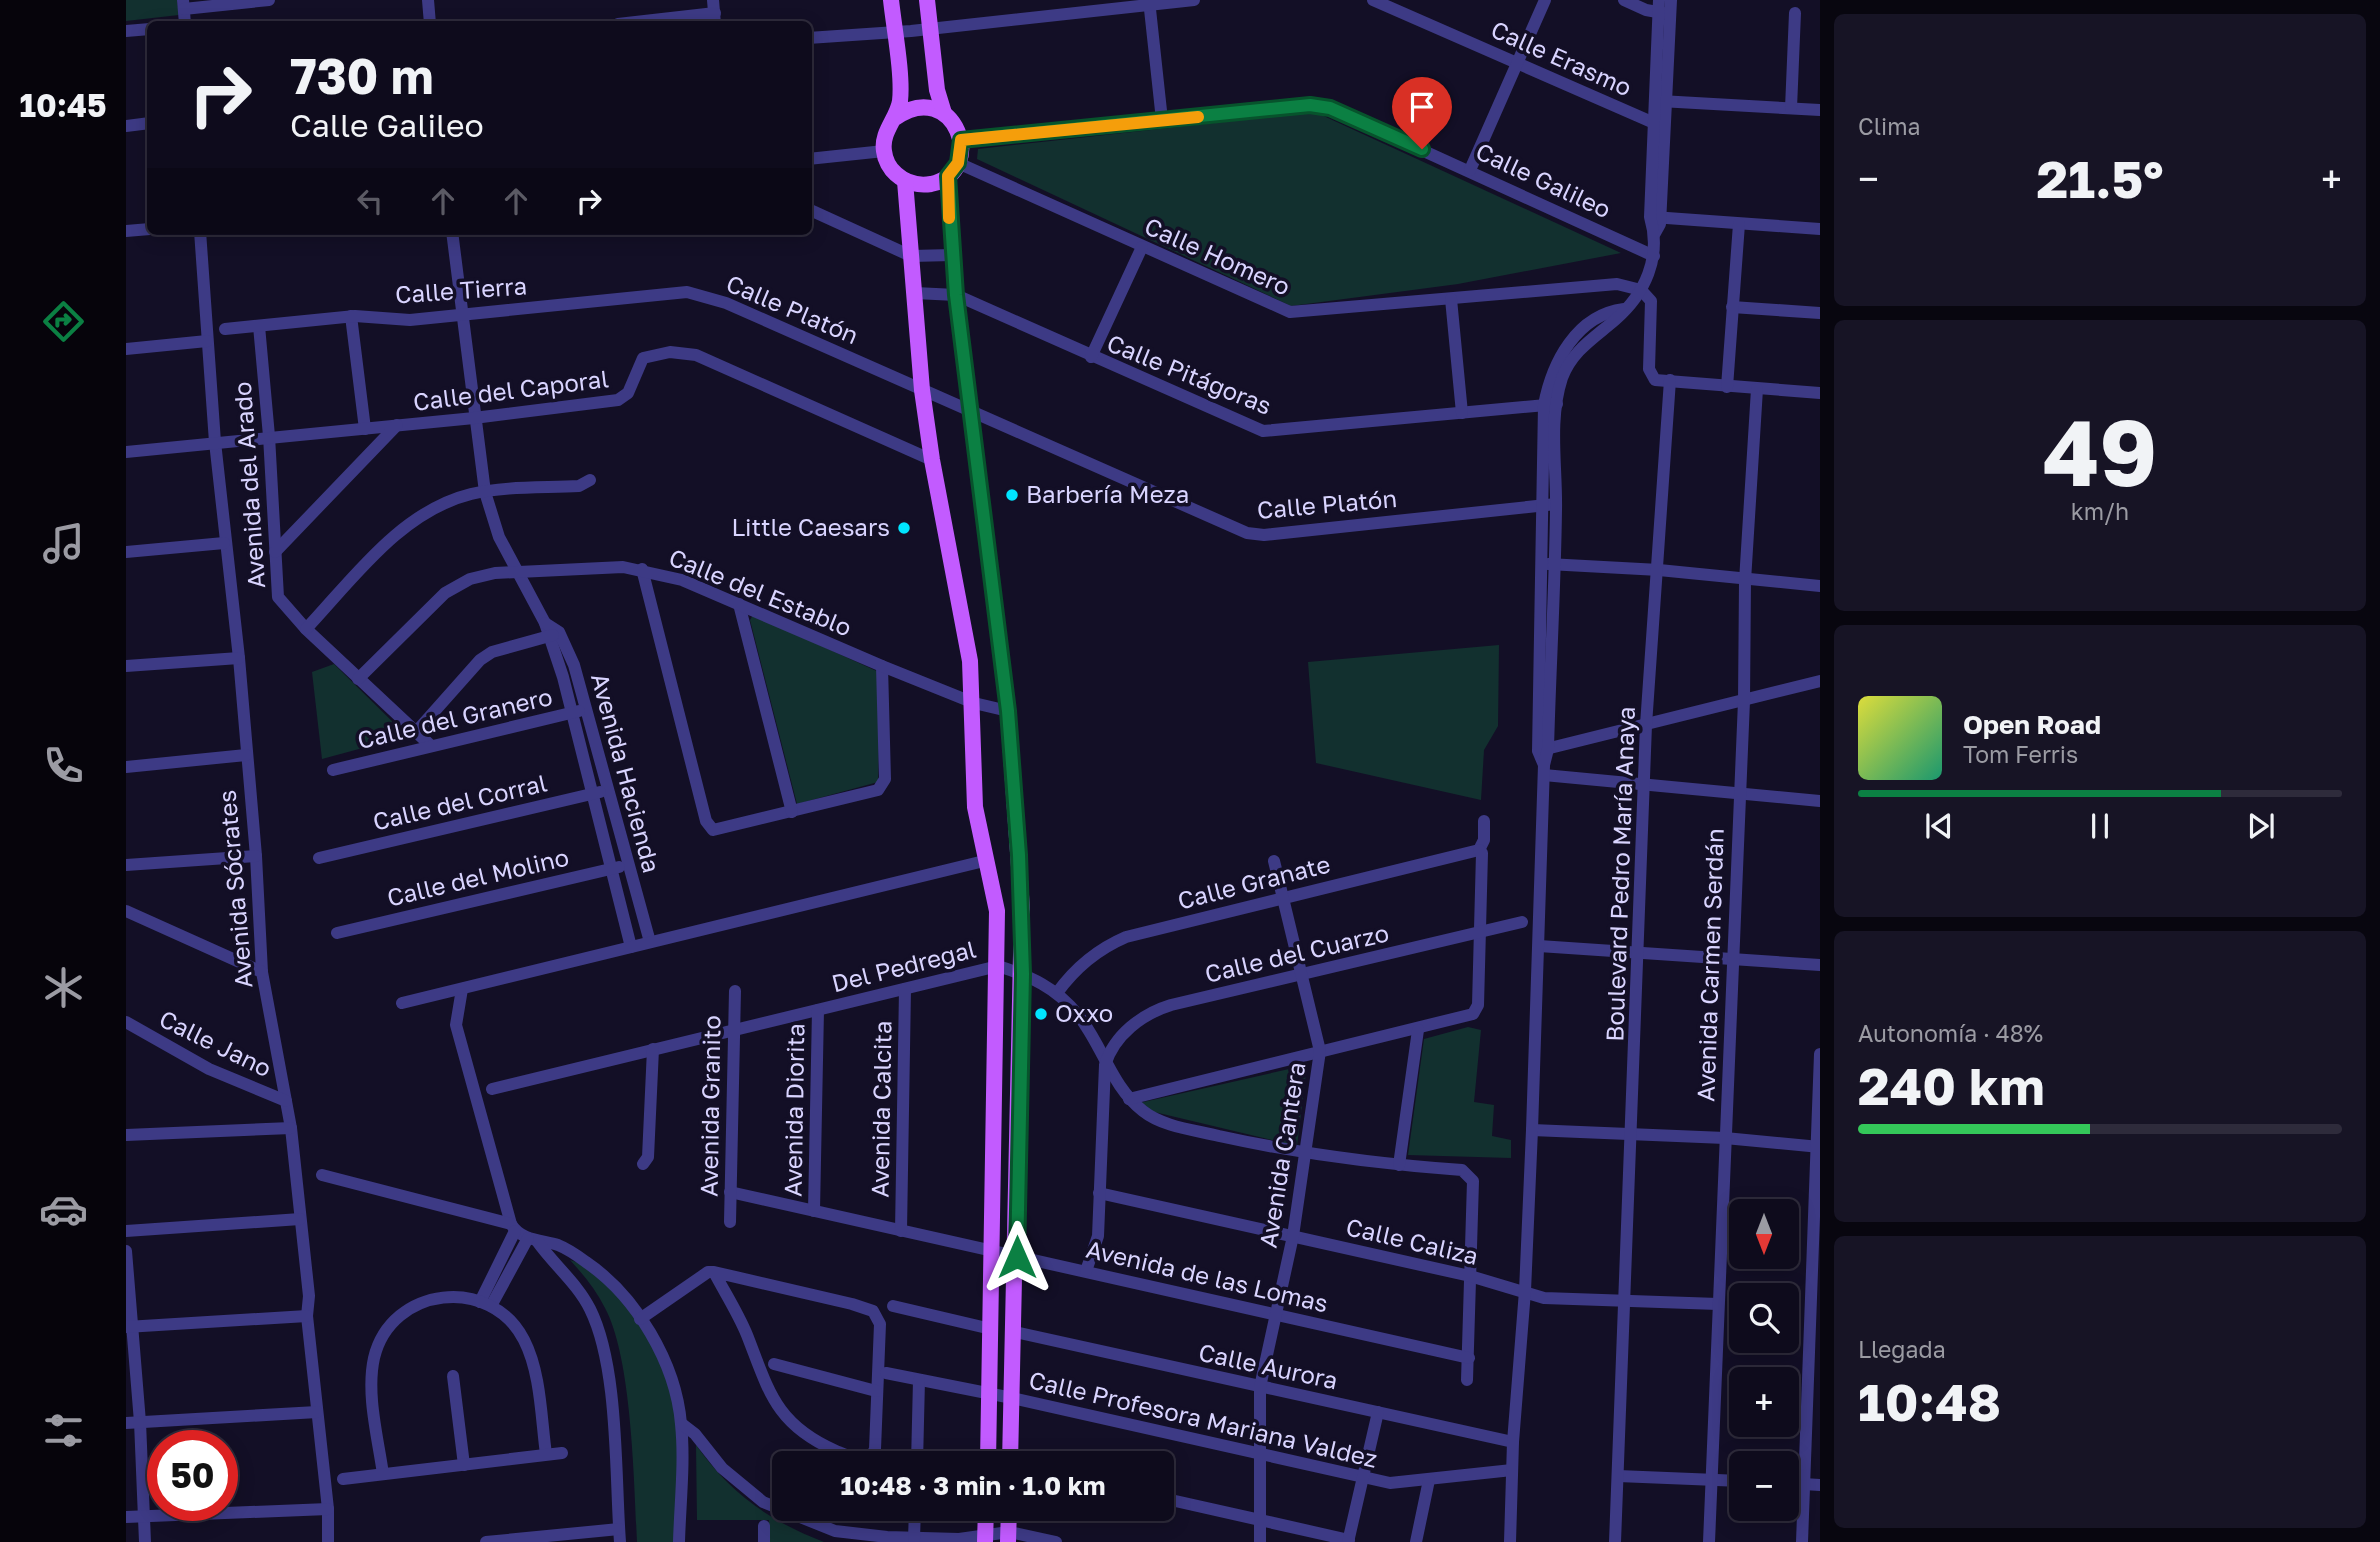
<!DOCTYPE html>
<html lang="es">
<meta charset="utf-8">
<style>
body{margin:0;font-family:"Golos Text",sans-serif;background:#171425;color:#f1f3f6;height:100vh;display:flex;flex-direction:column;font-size:26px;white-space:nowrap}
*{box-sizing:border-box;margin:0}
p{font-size:23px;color:#9b9ba3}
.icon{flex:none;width:38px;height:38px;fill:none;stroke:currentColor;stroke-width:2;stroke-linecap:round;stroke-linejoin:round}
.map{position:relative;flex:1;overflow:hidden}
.details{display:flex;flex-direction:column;gap:14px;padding:14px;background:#08060f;width:560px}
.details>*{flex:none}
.banner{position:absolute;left:21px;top:21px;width:665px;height:214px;border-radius:10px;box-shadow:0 4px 18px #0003,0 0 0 2px #2e2b3b;background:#0e0b1c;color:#f1f3f6;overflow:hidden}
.needle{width:46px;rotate:180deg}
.buttons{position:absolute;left:1603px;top:1199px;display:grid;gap:14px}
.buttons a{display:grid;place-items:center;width:70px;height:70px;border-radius:10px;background:#0e0b1c;box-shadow:0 4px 18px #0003,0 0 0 2px #2e2b3b;font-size:35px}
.speed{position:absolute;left:21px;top:1430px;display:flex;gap:14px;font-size:35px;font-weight:700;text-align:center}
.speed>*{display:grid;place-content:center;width:91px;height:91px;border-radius:50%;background:#0e0b1c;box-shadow:0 4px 18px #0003,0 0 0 2px #2e2b3b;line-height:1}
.speed .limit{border:10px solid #d22;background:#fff;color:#111}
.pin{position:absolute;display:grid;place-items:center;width:60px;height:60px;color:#fff;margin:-72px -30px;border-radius:50% 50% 50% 0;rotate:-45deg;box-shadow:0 0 7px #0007}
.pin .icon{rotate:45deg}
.me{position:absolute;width:77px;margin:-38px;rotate:0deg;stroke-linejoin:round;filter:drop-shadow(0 0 5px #0008)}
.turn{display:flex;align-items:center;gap:24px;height:147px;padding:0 28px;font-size:32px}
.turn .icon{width:91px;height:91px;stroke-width:2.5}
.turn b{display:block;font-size:49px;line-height:60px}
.lanes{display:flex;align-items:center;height:66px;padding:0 28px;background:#0003;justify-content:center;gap:35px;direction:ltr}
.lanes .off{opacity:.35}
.big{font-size:52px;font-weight:700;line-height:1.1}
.details .widget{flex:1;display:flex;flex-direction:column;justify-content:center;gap:10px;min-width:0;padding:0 24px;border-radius:10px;background:#171425}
.details .dial{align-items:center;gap:0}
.dial b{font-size:91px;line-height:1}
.song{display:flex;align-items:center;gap:21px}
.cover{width:84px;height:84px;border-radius:10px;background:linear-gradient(135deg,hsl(60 70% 55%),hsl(160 70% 35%))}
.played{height:7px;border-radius:4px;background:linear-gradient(90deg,#0b8043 75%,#2e2b3b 75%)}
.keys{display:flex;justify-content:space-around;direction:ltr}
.heat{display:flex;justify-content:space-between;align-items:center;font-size:38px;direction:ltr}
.charge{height:10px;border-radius:5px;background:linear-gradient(90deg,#34c759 48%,#2e2b3b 0)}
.trip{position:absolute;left:646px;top:1451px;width:402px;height:70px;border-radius:10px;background:#0e0b1c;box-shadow:0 4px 18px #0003,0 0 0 2px #2e2b3b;font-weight:700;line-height:70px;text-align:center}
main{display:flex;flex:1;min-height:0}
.dock{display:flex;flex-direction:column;width:126px;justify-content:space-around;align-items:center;background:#06040b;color:#9b9ba3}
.dock .icon{width:49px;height:49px}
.dock .on{color:#0b8043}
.dock b{font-size:32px;color:#f1f3f6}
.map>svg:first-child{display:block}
.green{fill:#12302f}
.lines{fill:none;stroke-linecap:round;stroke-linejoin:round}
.minor{stroke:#3d3a85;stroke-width:12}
.major{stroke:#c25bff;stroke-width:16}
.route-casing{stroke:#07532c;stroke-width:18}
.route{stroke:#0b8043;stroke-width:12}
.slow{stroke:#f59e0b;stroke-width:12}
.poi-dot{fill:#00e5ff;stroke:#130f26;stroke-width:2.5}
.labels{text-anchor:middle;stroke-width:7;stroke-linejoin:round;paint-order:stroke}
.street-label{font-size:24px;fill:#d9d4ff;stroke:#130f26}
.poi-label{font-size:24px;fill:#d9d4ff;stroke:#130f26;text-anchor:start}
</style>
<main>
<nav class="dock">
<b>10:45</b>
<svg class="icon on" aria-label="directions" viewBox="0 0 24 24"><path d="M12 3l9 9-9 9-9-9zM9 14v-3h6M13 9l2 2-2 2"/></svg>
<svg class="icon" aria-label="music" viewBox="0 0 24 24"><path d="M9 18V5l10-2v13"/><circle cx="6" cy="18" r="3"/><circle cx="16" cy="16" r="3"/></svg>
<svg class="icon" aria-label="phone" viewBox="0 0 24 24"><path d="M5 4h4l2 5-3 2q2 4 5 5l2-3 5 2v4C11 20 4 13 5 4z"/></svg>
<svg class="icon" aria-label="climate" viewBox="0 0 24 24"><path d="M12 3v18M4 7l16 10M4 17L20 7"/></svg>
<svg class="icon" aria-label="car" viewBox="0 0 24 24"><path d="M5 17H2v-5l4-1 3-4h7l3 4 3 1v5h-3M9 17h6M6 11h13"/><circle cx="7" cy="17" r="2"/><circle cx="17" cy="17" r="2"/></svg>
<svg class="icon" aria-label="filters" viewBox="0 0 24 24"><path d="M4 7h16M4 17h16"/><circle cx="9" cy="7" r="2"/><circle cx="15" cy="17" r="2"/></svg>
</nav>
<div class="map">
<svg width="1694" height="1542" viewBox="0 0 1694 1542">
<rect width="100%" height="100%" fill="#130f26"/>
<g class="green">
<polygon points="0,0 51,0 53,15 0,21"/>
<polygon points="1189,112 1495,253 1332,284 1165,306 851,159 852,149"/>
<polygon points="627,615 755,673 752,782 671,804 624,620"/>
<polygon points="1373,645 1372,726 1358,750 1355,800 1190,763 1182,662"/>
<polygon points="208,664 281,736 196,759 186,672"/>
<polygon points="1342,1027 1355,1030 1348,1102 1368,1105 1366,1136 1385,1140 1385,1158 1282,1155 1298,1039"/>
<polygon points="1181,1065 1171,1146 1020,1110 1013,1103"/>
<path d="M444,1260L462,1266L494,1297L521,1330L552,1399L554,1542H511C508,1482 506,1358 479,1308C470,1290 457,1274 444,1260Z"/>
<path d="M570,1445C604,1493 643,1521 698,1542H643V1520H571Z"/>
</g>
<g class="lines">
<g class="minor">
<polyline points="57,0 59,24"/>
<polyline points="302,0 304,24"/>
<polyline points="587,0 589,24"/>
<polyline points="1023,0 1036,120"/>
<polyline points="1247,0 1528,123"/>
<polyline points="1498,0 1520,10 1537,13"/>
<polyline points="58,9 143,0"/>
<polyline points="492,24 589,13"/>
<polyline points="0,31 24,29"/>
<polyline points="682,38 785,31 1068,0"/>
<polyline points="1534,101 1694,110"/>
<polyline points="1665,108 1669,13"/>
<polyline points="0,126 24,123"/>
<polyline points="836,140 1199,106 1528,256"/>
<polyline points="682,159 758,151"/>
<polyline points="832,163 1164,312 1491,284 1515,290 1525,301 1523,369 1529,380 1694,393"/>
<polyline points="1344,170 1419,0"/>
<polyline points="682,209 785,256 826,255"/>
<polyline points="1527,217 1694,229"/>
<polyline points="0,231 24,229"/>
<polyline points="74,231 89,442 113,658 130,856 136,972 165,1128 183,1296 181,1316 202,1509 202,1542"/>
<polyline points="326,231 359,492 373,537 419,623 437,677 505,947"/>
<polyline points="1529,233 1534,224 1545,0"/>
<polyline points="789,293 830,295 1137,431 1431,404"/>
<polyline points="1325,299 1336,413"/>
<polyline points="1606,307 1694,313"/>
<polyline points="225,316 239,429"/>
<polyline points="133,326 143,436 152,597 180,629 303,744"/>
<polyline points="99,329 229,316 284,320 561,292 600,303 1121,533 1138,535 1430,504"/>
<polyline points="0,349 81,341"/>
<polyline points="965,357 1016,247"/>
<polyline points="1601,387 1613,224"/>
<polyline points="0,452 348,418 492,400 502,393 517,358 544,352 570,355 806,460"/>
<polyline points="0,552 98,543"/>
<polyline points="149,552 271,425"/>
<polyline points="1422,564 1533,570 1694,586"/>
<polyline points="516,569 580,821 587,830 752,790 759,779 756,666"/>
<polyline points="613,604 666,812"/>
<polyline points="419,623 433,632 448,665 524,942"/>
<path d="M180,629C227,579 275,511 345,494C379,486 418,488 453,486L464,480"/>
<polyline points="0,666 113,658"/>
<polyline points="232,679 319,593 344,579 369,573 497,567 556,580 756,666 848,703 882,711"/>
<polyline points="290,732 354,660 366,652 427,635"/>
<polyline points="1416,750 1694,681"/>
<path d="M1418,765L1412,751L1418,405C1426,363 1450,315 1498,309"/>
<polyline points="0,767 120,755"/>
<polyline points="207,770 453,711"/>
<polyline points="1418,775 1694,801"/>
<polyline points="1353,850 1358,840 1358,821"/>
<polyline points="193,858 474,792"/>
<polyline points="0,865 130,856"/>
<polyline points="0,911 136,972"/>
<polyline points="211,933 493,867"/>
<polyline points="1413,946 1694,965"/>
<polyline points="336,989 330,1025 385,1224"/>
<path d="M931,993C949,968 972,949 1000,937L1353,850"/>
<polyline points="276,1003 858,861"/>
<polyline points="0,1022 83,1069 160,1101"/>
<path d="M366,1089L872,966C904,976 931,988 952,1015C977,1046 985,1086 1017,1111C1037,1127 1069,1130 1093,1136C1175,1154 1252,1164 1336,1170L1347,1181L1341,1380"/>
<polyline points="1003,1099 1347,1014 1352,1005 1356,853 1353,850"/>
<polyline points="1406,1130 1599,1138 1694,1147"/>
<polyline points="0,1135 165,1128"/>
<polyline points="517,1164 522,1157 527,1049"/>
<polyline points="1273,1165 1292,1030"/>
<path d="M196,1175L385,1224C395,1241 416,1240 432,1245C442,1249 452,1256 460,1262C510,1296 550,1363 555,1424C559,1462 554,1504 553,1542"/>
<polyline points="604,1192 1343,1358"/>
<polyline points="973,1193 1344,1276 1418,1298 1592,1304"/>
<polyline points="688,1211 692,1010"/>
<polyline points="604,1222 609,991"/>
<polyline points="0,1231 174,1219"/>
<polyline points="775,1231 779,989"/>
<path d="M411,1241C428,1265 451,1283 464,1309C493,1367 489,1476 494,1542"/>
<polyline points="0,1251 14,1422 19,1542"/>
<path d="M960,1271L972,1236L979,1065C988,1035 1016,1014 1045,1005L1396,922"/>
<polyline points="354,1302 389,1231"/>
<polyline points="365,1306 402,1238"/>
<polyline points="767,1306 865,1329"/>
<path d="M514,1319L582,1272H588L726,1304L747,1311L754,1324L749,1449L746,1455C734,1462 722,1456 710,1451C649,1424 643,1391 621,1335C612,1313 599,1293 588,1272"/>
<polyline points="0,1327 181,1316"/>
<polyline points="889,1332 1387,1442"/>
<polyline points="648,1364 750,1391"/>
<polyline points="760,1373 886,1398 1264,1483 1386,1470"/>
<polyline points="327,1376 338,1465"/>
<polyline points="0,1423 191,1412"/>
<polyline points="556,1424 569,1434 596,1468 637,1502 709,1531 761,1537 833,1539 883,1532 930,1542"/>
<polyline points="791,1463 793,1380"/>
<path d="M257,1474C252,1438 240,1394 248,1358C265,1286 365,1275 398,1340C415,1373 415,1418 420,1454"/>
<polyline points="1492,1476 1615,1481"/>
<polyline points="217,1479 436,1453"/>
<polyline points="1661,1483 1694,1485"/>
<polyline points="1036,1498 1223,1540"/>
<polyline points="0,1517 202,1509"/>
<polyline points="638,1526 638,1542"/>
<polyline points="788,1539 789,1508"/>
<polyline points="360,1542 493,1529"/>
<polyline points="1134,1542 1134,1387 1167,1236 1194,1051 1148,861"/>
<polyline points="1222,1542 1252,1412"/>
<polyline points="1290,1542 1303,1480"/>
<path d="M1384,1542L1387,1442L1399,1291L1406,1130L1418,765L1422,749C1424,670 1429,590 1430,510C1431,467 1422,421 1436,378C1446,351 1468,338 1489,320C1519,294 1536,257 1524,217L1533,0"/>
<polyline points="1489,1542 1520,725 1544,380"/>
<polyline points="1583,1542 1618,701 1619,581 1631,389"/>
<polyline points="1676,1542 1694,1054"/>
</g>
<g class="major">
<path d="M765,0C768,28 777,75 774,101C771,119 755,132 758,151C759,160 764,169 770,174C780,183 793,186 805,184C864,172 828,76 769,118"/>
<polyline points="801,0 811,90 818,113"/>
<polyline points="822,176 830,295 882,711 896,909 884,1463"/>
<polyline points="779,181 796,390 806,460 844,661 849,807 871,911 862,1463"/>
<polyline points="859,1542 860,1508"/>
<polyline points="882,1542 883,1508"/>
</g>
</g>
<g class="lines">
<defs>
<polyline id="route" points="891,1257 897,974 893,855 882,711 830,295 822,176 832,163 835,140 1184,105 1204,108 1296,149"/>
</defs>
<use href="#route" class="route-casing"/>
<use href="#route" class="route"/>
<polyline class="slow" points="823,218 822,176 832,163 835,140 1072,117"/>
</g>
<g class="poi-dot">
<circle cx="886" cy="495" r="7"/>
<circle cx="778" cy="528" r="7"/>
<circle cx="915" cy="1014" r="7"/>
</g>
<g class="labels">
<g class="street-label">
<text transform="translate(1435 59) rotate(24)" y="8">Calle Erasmo</text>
<text transform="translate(1417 181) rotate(25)" y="8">Calle Galileo</text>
<text transform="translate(1091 257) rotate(24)" y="8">Calle Homero</text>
<text transform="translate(335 291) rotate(-4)" y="8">Calle Tierra</text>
<text transform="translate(666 310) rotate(23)" y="8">Calle Platón</text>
<text transform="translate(1063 375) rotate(22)" y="8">Calle Pitágoras</text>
<text transform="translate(385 391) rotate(-7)" y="8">Calle del Caporal</text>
<text transform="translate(124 485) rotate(-94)" y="8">Avenida del Arado</text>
<text transform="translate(1201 505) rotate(-5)" y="8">Calle Platón</text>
<text transform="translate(634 593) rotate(22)" y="8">Calle del Establo</text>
<text transform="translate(329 719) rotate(-13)" y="8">Calle del Granero</text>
<text transform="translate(499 773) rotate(75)" y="8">Avenida Hacienda</text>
<text transform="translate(334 803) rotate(-13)" y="8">Calle del Corral</text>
<text transform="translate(1495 874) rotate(-88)" y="8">Boulevard Pedro María Anaya</text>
<text transform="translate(352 878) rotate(-13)" y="8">Calle del Molino</text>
<text transform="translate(1128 883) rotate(-14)" y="8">Calle Granate</text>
<text transform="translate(110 889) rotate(-95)" y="8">Avenida Sócrates</text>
<text transform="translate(1171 954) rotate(-13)" y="8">Calle del Cuarzo</text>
<text transform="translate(1585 965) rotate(-88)" y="8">Avenida Carmen Serdán</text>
<text transform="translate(778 967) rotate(-14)" y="8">Del Pedregal</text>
<text transform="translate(89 1044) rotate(26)" y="8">Calle Jano</text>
<text transform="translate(585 1106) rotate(-89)" y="8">Avenida Granito</text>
<text transform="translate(756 1109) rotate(-89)" y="8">Avenida Calcita</text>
<text transform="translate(669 1110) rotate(-89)" y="8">Avenida Diorita</text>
<text transform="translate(1157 1155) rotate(-81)" y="8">Avenida Cantera</text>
<text transform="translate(1286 1242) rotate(13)" y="8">Calle Caliza</text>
<text transform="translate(1081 1277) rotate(13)" y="8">Avenida de las Lomas</text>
<text transform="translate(1142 1367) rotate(12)" y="8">Calle Aurora</text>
<text transform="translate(1077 1420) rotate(13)" y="8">Calle Profesora Mariana Valdez</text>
</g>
<g class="poi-label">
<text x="900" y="503">Barbería Meza</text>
<text x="764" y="536" text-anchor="end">Little Caesars</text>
<text x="929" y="1022">Oxxo</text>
</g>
</g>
</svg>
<div class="buttons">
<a><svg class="needle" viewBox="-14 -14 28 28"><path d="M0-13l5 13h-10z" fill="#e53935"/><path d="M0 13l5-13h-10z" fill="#9b9ba3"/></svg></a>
<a><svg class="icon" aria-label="search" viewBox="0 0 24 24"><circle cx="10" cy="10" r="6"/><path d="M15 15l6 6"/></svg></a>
<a>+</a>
<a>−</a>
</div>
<div class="speed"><div class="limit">50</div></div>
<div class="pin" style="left:1296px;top:149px;background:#d93025"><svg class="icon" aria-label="arrive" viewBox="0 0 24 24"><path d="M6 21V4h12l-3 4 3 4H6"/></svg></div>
<svg class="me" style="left:891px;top:1257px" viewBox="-20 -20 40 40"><path d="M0-17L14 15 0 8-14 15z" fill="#0b8043" stroke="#fff" stroke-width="4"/></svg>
<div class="trip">10:48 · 3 min · 1.0 km</div>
<div class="banner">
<div class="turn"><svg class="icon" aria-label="right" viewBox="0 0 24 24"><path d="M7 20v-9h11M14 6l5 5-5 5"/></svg><div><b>730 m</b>Calle Galileo</div></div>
<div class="lanes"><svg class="icon off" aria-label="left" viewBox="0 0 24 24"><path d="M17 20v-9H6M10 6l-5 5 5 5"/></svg><svg class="icon off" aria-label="ahead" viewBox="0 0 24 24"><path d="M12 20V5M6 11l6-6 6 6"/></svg><svg class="icon off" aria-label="ahead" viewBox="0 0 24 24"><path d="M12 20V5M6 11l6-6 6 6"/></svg><svg class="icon" aria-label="right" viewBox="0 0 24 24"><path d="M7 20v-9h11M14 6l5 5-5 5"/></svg></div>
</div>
</div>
<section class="details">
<div class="widget"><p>Clima</p>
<div class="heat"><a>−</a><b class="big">21.5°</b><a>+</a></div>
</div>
<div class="widget dial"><b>49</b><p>km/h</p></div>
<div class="widget">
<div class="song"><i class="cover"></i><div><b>Open Road</b><p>Tom Ferris</p></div></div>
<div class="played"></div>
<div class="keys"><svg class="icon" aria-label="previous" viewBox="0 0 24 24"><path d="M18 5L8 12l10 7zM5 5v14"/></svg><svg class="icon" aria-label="pause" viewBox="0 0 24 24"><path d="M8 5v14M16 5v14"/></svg><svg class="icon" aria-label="next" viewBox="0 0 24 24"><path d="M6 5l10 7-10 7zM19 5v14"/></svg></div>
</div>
<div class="widget"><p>Autonomía · 48%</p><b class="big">240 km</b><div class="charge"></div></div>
<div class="widget"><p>Llegada</p><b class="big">10:48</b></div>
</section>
</main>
